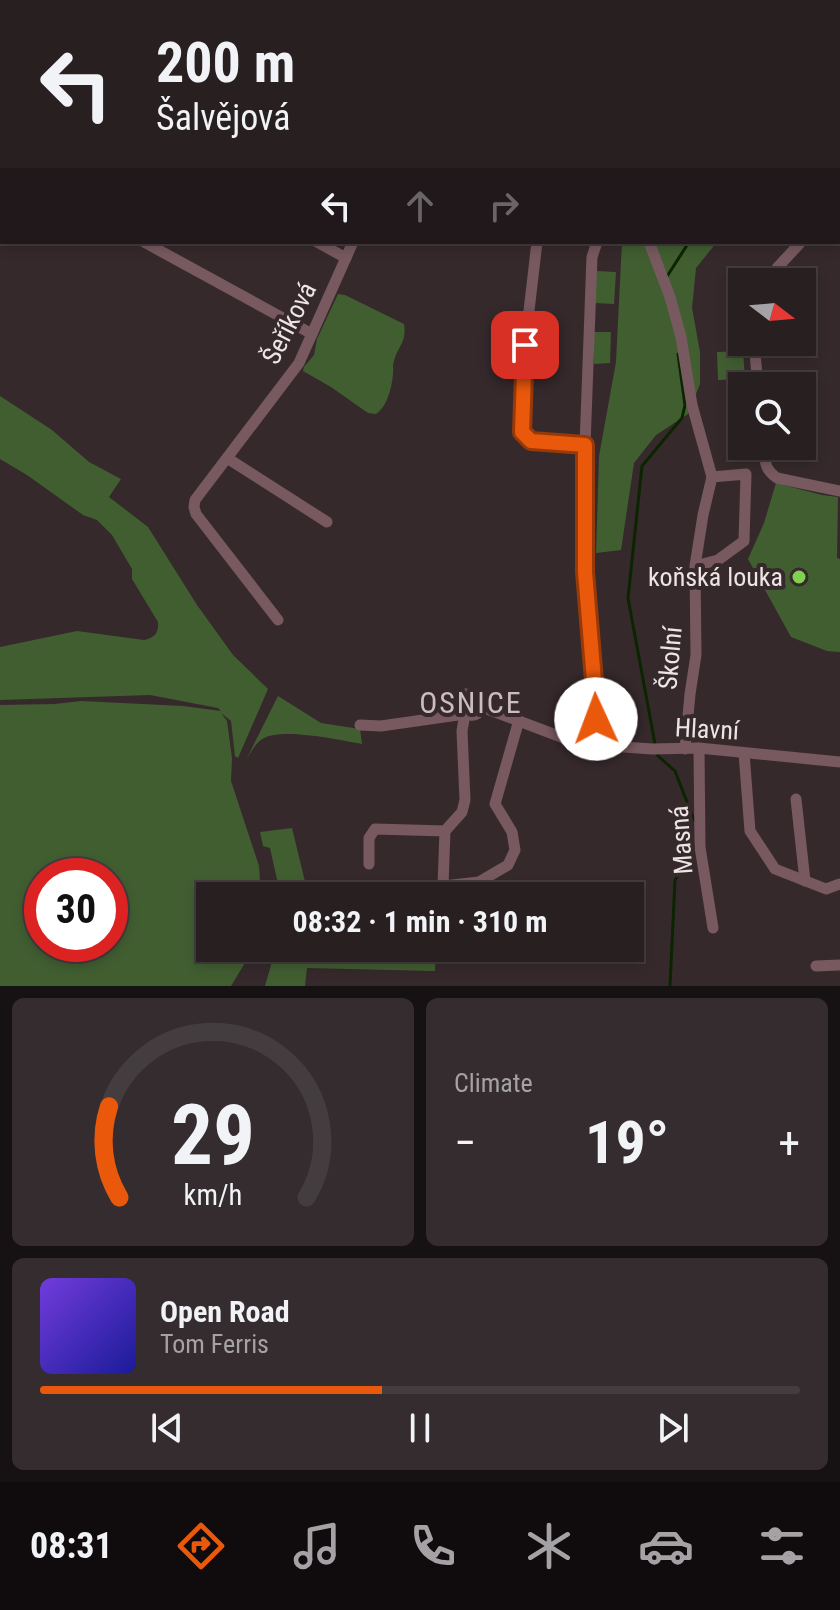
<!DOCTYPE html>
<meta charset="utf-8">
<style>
body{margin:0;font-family:"Roboto Condensed",sans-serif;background:#342c2e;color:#f1f3f6;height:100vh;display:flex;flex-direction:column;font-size:30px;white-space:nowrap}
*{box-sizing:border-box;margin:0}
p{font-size:26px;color:#a5a2a5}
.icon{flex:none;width:44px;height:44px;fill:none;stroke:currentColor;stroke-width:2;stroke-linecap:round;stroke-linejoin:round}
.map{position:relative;height:986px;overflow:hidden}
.panel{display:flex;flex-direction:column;gap:12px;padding:12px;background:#161112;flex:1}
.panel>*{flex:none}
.top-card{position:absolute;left:0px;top:0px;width:840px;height:244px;box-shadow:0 4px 12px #0003,0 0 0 2px #443d3f;background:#281f21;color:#f1f3f6;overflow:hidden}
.needle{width:52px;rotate:106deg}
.fabs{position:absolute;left:728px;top:268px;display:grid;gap:16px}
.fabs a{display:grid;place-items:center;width:88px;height:88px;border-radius:0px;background:#281f21;box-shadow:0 4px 12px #0003,0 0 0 2px #443d3f;font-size:40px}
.speed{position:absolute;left:24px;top:858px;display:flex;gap:16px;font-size:40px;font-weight:700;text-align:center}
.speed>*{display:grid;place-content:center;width:104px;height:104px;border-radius:50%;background:#281f21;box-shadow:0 4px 12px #0003,0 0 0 2px #443d3f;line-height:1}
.speed .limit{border:12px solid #d22;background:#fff;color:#111}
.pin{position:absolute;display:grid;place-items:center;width:68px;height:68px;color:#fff;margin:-34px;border-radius:16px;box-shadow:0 4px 12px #0006}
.me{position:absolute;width:88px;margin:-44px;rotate:358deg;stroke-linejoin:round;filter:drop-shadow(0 0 6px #0008)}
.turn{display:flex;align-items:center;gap:28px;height:168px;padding:0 24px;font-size:36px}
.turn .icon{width:104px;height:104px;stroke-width:2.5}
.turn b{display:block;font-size:56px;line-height:68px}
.lanes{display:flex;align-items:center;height:76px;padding:0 24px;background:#0003;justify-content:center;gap:40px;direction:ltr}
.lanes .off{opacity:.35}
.big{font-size:60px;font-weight:700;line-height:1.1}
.panel .card{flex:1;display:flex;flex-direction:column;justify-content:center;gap:12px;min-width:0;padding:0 28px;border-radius:12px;background:#342c2e}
.panel .dial{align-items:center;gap:0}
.dial svg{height:208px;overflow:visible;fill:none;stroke:#443d3f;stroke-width:7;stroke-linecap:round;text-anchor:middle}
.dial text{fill:#f1f3f6;stroke:none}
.song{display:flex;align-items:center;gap:24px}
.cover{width:96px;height:96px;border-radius:12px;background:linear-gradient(135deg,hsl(260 70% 55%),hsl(240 70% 35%))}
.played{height:8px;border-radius:4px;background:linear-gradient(90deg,#ea580c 45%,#443d3f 45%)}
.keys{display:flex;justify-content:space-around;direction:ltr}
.heat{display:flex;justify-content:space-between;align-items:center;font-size:44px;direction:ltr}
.panel .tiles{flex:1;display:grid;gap:12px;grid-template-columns:1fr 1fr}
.card:last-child{grid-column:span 2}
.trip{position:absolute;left:196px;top:882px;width:448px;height:80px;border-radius:0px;background:#281f21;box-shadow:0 4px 12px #0003,0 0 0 2px #443d3f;font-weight:700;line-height:80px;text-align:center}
.dock{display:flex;height:128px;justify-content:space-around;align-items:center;background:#100c0d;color:#a5a2a5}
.dock .icon{width:56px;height:56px}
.dock .on{color:#ea580c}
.dock b{font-size:36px;color:#f1f3f6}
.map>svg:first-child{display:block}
.green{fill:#415e31;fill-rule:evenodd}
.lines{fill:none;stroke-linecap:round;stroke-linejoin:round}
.stream{stroke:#0b2500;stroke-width:3}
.minor{stroke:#785960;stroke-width:11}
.route-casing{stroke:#983908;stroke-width:20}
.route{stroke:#ea580c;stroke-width:14}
.poi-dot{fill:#81d050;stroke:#36292c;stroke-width:3}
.labels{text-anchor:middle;stroke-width:8;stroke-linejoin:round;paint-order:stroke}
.street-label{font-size:26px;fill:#ede4e6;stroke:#36292c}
.poi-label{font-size:26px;fill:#ede4e6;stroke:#36292c;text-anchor:end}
.quarter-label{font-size:30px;letter-spacing:2px;fill:#cdbcc0;stroke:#36292c}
</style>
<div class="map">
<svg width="840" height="986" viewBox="0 0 840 986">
<rect width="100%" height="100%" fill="#36292c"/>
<g class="green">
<polygon points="344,0 488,0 486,2 341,2"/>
<polygon points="622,242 717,242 696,268 692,308 700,352 700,384 688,414 656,435 634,463 621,550 596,553 599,456 616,362"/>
<polygon points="596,271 616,272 614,304 595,303"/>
<path d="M338,294L345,295L404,324C407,342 398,346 394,361C392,367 394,368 393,374C392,387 387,407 376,414L368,413L331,387L303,371L304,367L314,355L317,339Z"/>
<polygon points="594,332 611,332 610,363 594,364"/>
<polygon points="743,351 745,379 718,380 717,352"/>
<path d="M0,396L52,430L89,462L121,479L109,497L148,527L197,605L233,655L268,689L238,758L235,756L231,721L221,713L227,721L232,758L231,781L259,866L261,896H210V948H254L231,986H0V705L55,704L81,701L183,706L221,711L218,708L150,695L0,700V647L77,631L144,640C154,638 159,633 158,622L132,579V569L112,535L97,520L83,515L27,475L0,459ZM42,876H110V944H42Z"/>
<polygon points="776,483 822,495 838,497 837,558 840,559 840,652 827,651 791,637 748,559 764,523"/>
<path d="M278,696L321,723L360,729L362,744C339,740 284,728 264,738C256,742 252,751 247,758Z"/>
<polygon points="292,828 307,890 425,888 432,891 436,896 273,896 273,891 296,890 296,884 278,884 270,848 263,846 260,832"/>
<polygon points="271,948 436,948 435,971 307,968 305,986 265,986 271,965"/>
</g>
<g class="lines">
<g class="stream">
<polyline points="838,80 840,78"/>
<polyline points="666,278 689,242"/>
<polyline points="655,744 628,598 642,466 682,418 685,405 678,354"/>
<polyline points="657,751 658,756 675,771 694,820"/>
<polyline points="670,986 675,880 690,858 695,843"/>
</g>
<g class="minor">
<polyline points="574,2 577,0"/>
<polyline points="748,2 750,0"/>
<polyline points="838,202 840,200"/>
<polyline points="144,242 312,334"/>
<polyline points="317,242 346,258"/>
<polyline points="537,242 525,345 522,432 531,441 585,445"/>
<polyline points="649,242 670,297 681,337 692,405 712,477"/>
<polyline points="769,282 777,268 801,242"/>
<polyline points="754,342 758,386"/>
<path d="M764,446C765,461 764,469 777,478L840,491"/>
<polyline points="227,458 327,522"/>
<polyline points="278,620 196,514 194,507 195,500 299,363 353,242"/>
<polyline points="482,707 569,740 596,745 652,749 699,748 840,762"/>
<polyline points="465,714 462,731 465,800 462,812 445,831 443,886 479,882 508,865 515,850 512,832 495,804 519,720"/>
<path d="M465,714C459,708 459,700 466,694L477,695L482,700V707"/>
<path d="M360,725L381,726L465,714C473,717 479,715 482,707"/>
<polyline points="596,745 595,693 585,572 585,445 592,257 597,242"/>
<polyline points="699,748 700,847 713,928"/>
<polyline points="685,749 690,694 696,655 695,566 703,515 712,477 746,474 744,541 718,560 695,566"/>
<polyline points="744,753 750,831 775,869 826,889 840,884"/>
<polyline points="796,799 805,881"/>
<polyline points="369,864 369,838 375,829 445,831"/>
<polyline points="816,966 840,965"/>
</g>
</g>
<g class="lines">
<defs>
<polyline id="route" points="525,345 522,432 531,441 585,445 585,572 595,693 596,719"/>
</defs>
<use href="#route" class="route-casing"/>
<use href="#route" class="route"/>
</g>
<circle class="poi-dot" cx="799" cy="577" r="8"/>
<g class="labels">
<g class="street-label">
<text transform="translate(289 323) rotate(-63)" y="9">Šeříková</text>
<text transform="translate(670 658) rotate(-85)" y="9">Školní</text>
<text transform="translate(707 729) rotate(3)" y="9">Hlavní</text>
<text transform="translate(681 840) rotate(-94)" y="9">Masná</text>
</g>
<g class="poi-label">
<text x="783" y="586">koňská louka</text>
</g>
<g class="quarter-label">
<text x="471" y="713">OSNICE</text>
</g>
</g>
</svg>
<div class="fabs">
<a><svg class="needle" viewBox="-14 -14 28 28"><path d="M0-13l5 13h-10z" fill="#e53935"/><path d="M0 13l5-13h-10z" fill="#a5a2a5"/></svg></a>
<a><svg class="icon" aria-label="search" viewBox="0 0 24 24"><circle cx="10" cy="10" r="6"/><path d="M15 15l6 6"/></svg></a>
</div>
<div class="speed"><div class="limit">30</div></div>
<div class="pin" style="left:525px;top:345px;background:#d93025"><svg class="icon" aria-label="arrive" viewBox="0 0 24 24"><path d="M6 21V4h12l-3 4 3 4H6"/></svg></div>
<svg class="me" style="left:596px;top:719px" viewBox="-20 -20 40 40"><circle r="19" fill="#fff"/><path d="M0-13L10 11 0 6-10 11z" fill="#ea580c"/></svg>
<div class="trip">08:32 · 1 min · 310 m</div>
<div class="top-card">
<div class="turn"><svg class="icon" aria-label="left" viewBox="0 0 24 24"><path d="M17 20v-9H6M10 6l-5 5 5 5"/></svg><div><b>200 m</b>Šalvějová</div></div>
<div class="lanes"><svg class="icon" aria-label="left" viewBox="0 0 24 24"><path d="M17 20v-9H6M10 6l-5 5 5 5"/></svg><svg class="icon off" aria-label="ahead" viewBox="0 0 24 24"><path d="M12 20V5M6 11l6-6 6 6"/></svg><svg class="icon off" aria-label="right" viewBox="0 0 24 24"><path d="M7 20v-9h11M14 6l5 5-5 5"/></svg></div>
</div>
</div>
<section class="panel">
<div class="tiles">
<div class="card dial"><svg viewBox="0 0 100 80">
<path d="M14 69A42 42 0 1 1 86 69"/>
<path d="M14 69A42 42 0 0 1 10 34" stroke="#ea580c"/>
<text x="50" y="56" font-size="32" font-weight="700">29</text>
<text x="50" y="72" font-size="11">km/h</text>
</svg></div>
<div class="card"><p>Climate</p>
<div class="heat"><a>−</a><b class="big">19°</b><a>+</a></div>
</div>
<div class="card">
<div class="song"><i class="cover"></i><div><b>Open Road</b><p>Tom Ferris</p></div></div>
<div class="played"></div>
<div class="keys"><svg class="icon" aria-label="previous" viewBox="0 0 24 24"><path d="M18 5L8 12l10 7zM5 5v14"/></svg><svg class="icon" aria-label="pause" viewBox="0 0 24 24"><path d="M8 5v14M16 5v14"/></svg><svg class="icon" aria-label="next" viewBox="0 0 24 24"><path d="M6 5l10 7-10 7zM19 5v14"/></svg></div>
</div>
</div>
</section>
<nav class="dock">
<b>08:31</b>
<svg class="icon on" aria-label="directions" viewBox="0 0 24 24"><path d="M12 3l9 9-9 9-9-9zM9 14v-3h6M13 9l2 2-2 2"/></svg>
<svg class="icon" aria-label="music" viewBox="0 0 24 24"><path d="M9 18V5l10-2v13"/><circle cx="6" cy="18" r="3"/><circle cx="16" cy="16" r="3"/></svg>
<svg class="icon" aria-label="phone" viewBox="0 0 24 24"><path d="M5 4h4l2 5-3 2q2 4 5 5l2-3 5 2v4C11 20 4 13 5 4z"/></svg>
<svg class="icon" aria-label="climate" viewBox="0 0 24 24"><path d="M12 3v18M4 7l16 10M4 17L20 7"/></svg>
<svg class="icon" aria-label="car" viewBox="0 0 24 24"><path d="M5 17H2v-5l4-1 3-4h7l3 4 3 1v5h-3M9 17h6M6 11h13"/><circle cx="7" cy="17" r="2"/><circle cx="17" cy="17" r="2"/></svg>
<svg class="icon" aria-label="filters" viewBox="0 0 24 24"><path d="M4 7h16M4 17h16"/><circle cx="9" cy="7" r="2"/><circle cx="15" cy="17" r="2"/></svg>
</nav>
